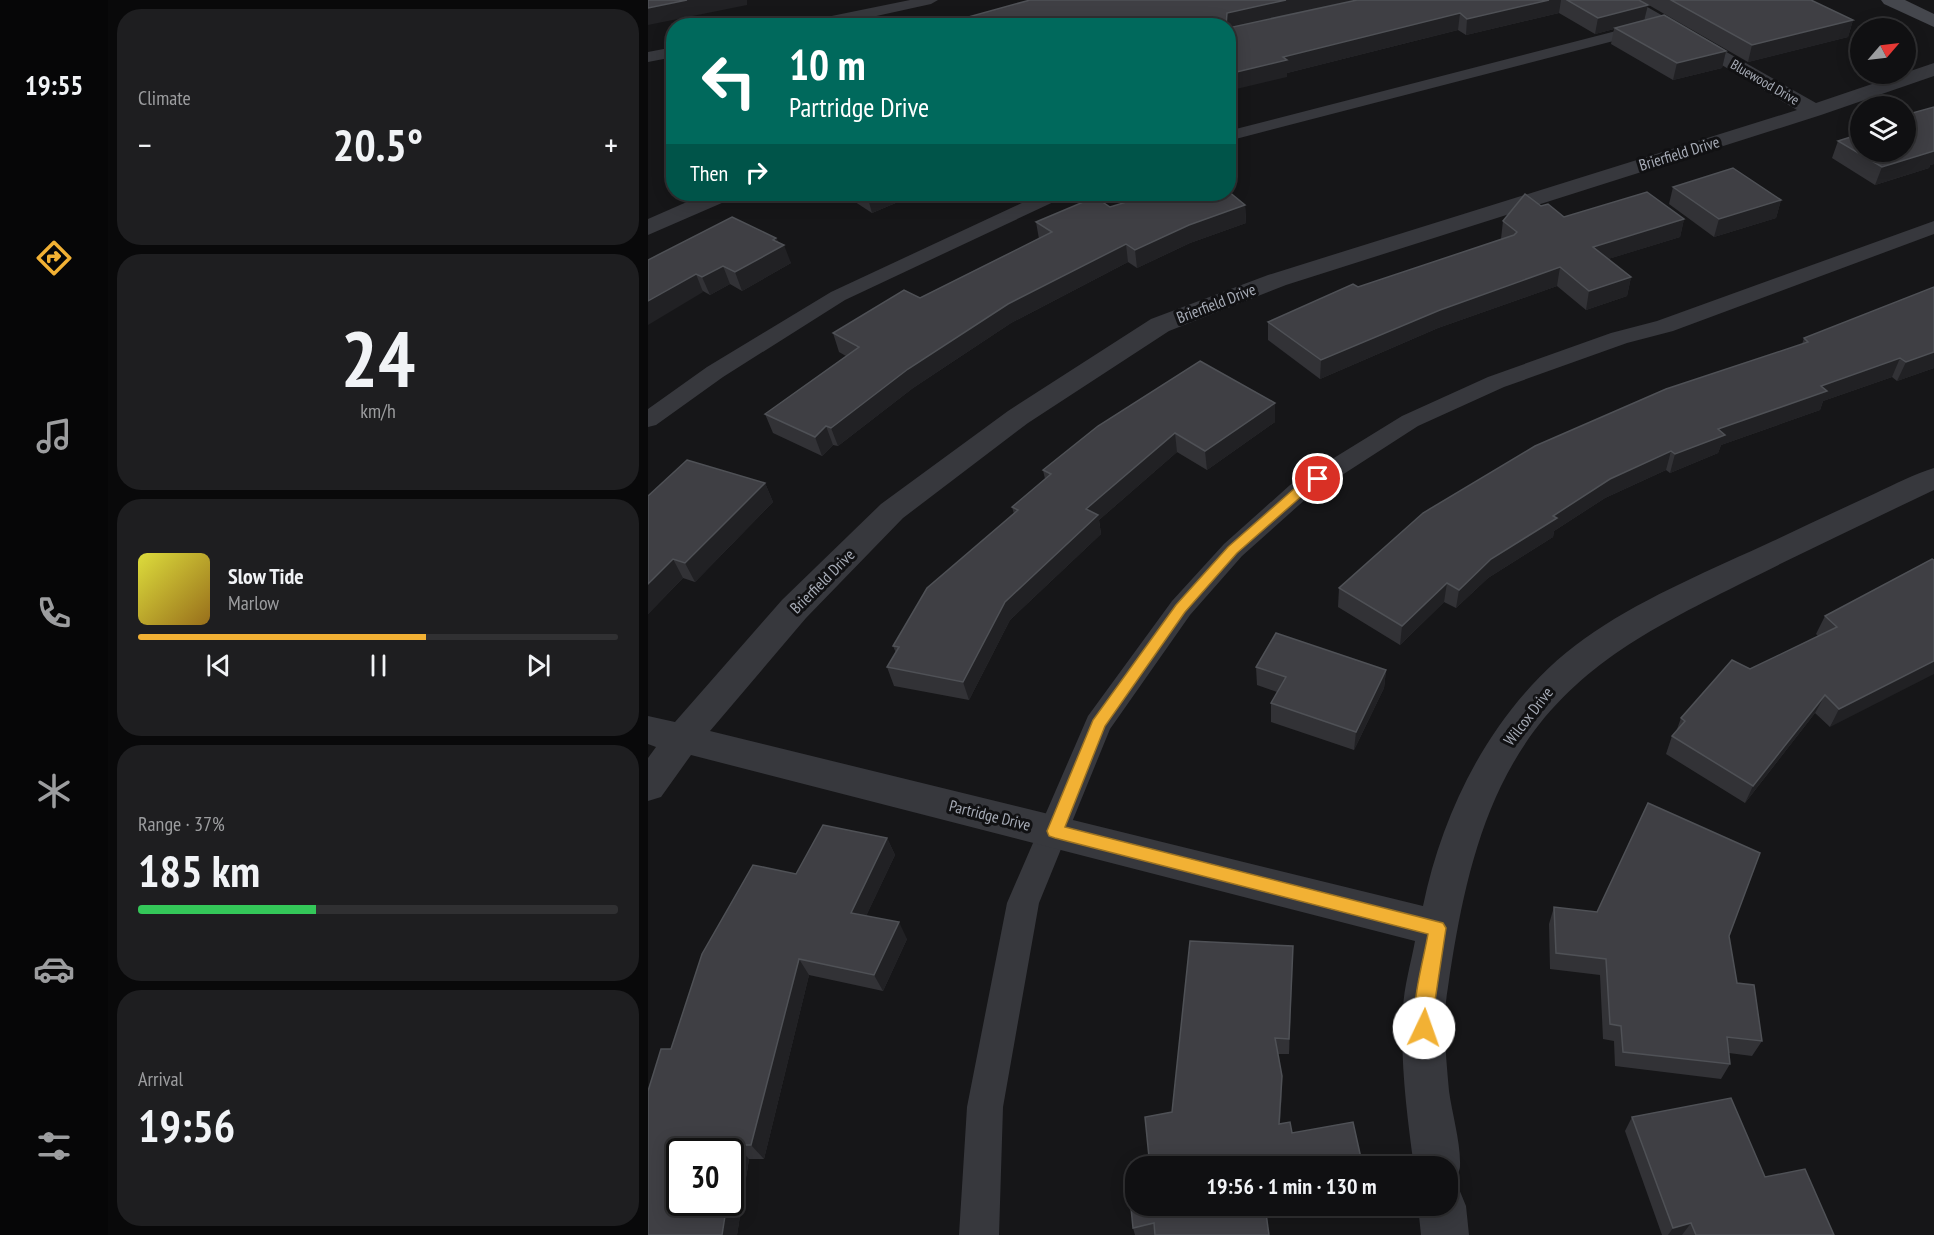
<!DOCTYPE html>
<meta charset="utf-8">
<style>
body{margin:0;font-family:"PT Sans Narrow",sans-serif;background:#1e1e20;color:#f1f3f6;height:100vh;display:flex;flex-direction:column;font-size:22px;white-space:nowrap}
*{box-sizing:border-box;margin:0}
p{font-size:20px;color:#9c9d9f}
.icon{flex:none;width:33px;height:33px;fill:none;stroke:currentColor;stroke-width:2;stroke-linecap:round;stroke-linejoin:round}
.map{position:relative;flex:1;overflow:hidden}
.sheet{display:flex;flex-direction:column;gap:9px;padding:9px;background:#09090a;width:540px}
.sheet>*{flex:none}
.banner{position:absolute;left:18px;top:18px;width:570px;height:183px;border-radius:24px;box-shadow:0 3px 15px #0003,0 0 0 2px #303032;background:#00695c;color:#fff;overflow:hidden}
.needle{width:39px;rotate:62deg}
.buttons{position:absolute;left:1202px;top:18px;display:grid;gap:12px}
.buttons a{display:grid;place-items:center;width:66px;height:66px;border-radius:50%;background:#101012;box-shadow:0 3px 15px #0003,0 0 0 2px #303032;font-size:30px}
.speed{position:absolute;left:18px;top:1138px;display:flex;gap:12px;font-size:30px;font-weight:700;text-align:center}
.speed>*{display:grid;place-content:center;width:78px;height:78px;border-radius:50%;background:#101012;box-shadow:0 3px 15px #0003,0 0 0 2px #303032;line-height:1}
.speed .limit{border:3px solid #111;border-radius:9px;background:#fff;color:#111}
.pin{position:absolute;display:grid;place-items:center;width:51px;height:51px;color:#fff;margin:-26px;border:3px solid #fff;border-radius:50%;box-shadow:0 2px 6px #0007}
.me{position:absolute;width:66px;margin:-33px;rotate:3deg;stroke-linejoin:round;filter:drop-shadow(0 0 4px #0008)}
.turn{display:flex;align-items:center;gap:21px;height:126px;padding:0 24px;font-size:27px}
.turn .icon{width:78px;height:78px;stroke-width:2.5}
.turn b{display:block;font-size:42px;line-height:51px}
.then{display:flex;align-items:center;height:57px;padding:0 24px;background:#0003;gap:12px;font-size:22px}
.big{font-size:45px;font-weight:800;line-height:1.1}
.sheet .tile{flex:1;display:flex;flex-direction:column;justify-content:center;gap:9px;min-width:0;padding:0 21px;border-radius:24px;background:#1e1e20}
.sheet .dial{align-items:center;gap:0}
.dial b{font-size:78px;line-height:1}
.song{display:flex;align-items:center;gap:18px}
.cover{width:72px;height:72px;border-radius:9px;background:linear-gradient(135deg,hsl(60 70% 55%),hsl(40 70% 35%))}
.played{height:6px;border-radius:3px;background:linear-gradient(90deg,#f2b134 60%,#303032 60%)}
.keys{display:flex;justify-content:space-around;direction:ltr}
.heat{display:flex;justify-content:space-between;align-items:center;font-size:33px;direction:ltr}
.charge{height:9px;border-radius:4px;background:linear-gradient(90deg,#34c759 37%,#303032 0)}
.trip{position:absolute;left:477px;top:1156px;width:333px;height:60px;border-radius:24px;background:#101012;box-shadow:0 3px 15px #0003,0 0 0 2px #303032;font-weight:800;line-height:60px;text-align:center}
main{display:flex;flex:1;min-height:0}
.menu{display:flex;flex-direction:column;width:108px;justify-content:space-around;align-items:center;background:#060607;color:#9c9d9f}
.menu .icon{width:42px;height:42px}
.menu .active{color:#f2b134}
.menu b{font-size:27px;color:#f1f3f6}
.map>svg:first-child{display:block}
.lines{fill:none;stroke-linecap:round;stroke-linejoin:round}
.lane{fill:#37383d;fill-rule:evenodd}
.street{fill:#37383d;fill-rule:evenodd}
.secondary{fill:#45474d;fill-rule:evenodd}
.wall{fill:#323236}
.shaded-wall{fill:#212124}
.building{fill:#3f3f44;stroke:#4f5156;stroke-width:1.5}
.route{fill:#f2b134;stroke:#9d7322;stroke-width:1.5}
.labels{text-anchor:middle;stroke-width:6;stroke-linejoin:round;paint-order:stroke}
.far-street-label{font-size:14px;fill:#a8adb8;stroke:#111113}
.street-label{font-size:16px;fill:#a8adb8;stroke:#111113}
</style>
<main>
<nav class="menu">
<b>19:55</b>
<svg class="icon active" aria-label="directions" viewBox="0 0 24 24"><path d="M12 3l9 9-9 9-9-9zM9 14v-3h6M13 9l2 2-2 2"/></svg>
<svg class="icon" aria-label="music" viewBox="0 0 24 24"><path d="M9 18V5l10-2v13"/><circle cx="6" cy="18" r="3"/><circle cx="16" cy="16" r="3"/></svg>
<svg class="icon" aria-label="phone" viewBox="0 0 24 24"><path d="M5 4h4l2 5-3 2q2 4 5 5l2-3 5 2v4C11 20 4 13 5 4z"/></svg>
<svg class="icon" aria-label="climate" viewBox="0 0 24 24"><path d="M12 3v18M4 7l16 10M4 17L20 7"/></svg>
<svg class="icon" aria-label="car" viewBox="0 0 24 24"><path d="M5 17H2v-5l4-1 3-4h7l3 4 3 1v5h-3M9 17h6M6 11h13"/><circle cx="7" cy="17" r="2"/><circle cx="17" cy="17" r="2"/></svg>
<svg class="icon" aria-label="filters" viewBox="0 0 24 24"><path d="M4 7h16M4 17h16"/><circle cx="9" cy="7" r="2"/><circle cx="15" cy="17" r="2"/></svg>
</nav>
<section class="sheet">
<div class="tile"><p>Climate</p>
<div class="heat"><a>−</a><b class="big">20.5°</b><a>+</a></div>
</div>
<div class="tile dial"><b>24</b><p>km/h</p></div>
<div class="tile">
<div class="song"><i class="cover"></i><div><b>Slow Tide</b><p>Marlow</p></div></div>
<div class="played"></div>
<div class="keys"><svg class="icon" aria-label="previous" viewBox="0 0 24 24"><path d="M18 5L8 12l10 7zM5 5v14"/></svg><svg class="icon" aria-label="pause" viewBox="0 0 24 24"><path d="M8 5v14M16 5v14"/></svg><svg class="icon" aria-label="next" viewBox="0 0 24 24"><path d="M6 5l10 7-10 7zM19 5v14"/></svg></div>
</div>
<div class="tile"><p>Range · 37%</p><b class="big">185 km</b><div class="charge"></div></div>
<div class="tile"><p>Arrival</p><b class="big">19:56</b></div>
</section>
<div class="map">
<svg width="1286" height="1235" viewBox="0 0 1286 1235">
<rect width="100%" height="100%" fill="#161618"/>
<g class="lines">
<g class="lane">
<polygon points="262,0 290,0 283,4 183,26 152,26 159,21"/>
<polygon points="999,23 1007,28 1004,31 580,141 580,131"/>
<polygon points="26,47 26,57 0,62 0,52"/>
<polygon points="393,194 416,194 414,198 197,300 75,377 8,425 0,427 0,409 59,367 183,292"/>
<polygon points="1286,221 1286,234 1025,331 979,343 856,387 770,426 660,497 594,556 542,615 462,729 391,903 355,1107 351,1235 311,1235 319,1107 359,903 440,716 524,601 576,544 642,485 754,416 840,377 963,333 1009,321"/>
</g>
<g class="street">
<path d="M965,0H987L1168,103L1286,63V76L1173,115L638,285L521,331L380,423L255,518L158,618L62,731L775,906C797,799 854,693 946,632C1001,595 1065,569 1125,541C1159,525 1193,509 1228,493C1247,484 1266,474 1286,468V490C1223,520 1160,550 1098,581C994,633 907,675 853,786C823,848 810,919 800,987C794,1021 798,1056 801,1091C804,1113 813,1144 812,1166C812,1171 808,1178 805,1183L801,1185L811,1189L818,1206L821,1235H773L770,1206H800V1167H766C759,1115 752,1062 755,1009C756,986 763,963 767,941L43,755L13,797L0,801V758L8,747L0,744V716L27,722L134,600L233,504L360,411L503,319L620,275L1149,110Z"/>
<polygon points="57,194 86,194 83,199 0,235 0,219"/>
</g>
<polygon class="secondary" points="1233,0 1257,0 1286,14 1286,27 1236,4"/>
</g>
<g class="wall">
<polygon points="382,0 991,0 997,20 1078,51 1074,68 1025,80 963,44 966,29 947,34 911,13 818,35 810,30 639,73 639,77"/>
<polygon points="992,0 1163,0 1205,20 1200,37 1100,62"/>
<polygon points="1286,107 1286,164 1282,165 1281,168 1227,185 1184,158 1190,141 1212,152"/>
<polygon points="1025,187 1133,200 1128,218 1066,237 1021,204"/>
<polygon points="195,194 269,194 224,213"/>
<polygon points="597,205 598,223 542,243 489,268 480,262 363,323 265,388 190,446 185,445 174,456 125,433 117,414 198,356 191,352 185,333 272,298 391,239 388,222 462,207"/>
<polygon points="893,206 916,217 1036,219 1032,237 960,259 983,277 979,296 938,310 909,286 790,328 672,379 620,340 620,322 710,287 853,239 855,221"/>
<polygon points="128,238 143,263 94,291 82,284 62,295 0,260"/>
<polygon points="1286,287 1286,368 1249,381 1244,377 1175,401 1172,410 1073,445 1070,453 1022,473 1018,470 957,498 906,531 905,537 840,578 808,608 796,602 752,645 690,607 691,588 1154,344 1156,338"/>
<polygon points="627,422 559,470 529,452 451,520 453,534 362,620 321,700 246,686 239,667 248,653 245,646 366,514 364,507 397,479 395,470 450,426"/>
<polygon points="117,483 125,502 47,582 35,578 0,614 0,496"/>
<polygon points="1284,559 1182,727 1167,713 1097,803 1018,754 1024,736 1028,732 1033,718 1102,669 1170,636 1168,634 1177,616"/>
<polygon points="608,667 738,670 736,688 706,750 623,722 623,703 629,692 609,685"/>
<polygon points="239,838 247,855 218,916 259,939 235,991 161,975 116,1159 101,1159 89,1235 0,1235 23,1049 148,874"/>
<polygon points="906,907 1081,936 1089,983 1114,1041 1104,1056 1081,1053 1082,1064 1073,1079 967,1066 966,1041 955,1039 952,975 902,969 901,924"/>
<polygon points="645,946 641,1054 630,1054 634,1091 632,1123 644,1133 715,1167 524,1112"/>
<polygon points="984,1117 1117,1177 1186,1235 1014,1235 977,1131"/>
<polygon points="488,1206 676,1206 619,1218 621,1235 487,1235 485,1228"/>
</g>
<g class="shaded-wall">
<polygon points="39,0 99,0 99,5 0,25 0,8"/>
<polygon points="638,0 712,0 580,29 580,26 578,26 579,13"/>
<polygon points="901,0 913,0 911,13 818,35 819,19"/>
<polygon points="1000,5 996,21 967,28 966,29 947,34 950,18"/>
<polygon points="812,13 810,30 639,73 639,77 580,91 580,74 635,57"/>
<polygon points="1205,20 1200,37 1100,62 1104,45"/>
<polygon points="1078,51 1074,68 1025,80 1029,63"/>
<polygon points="1286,151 1286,164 1282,165 1281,168 1227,185 1234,167"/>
<polygon points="223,194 269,194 224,213 219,195"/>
<polygon points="1133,200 1128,218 1066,237 1071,219"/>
<polygon points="597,205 598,223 542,243 489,268 487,250 541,225"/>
<polygon points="1036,219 1032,237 941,265 945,247"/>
<polygon points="128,238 132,248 136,245 143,263 94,291 87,272 125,240"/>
<polygon points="478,244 480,262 363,323 265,388 190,446 183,428 260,369 360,304"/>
<polygon points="75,266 82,284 62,295 54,277"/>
<polygon points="912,267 909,286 790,328 672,379 673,360 792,310"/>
<polygon points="48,274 55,292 0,325 0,301"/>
<polygon points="983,277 979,296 938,310 941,291"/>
<polygon points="1286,352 1286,368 1249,381 1258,362"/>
<polygon points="1252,358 1244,377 1175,401 1172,410 1073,445 1070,453 1022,473 1027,454 1070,429 1173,386"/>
<polygon points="627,403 627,422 559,470 557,451"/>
<polygon points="178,426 185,445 174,456 167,437"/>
<polygon points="527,433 529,452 451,520 453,534 362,620 321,700 315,682 357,602 438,509"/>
<polygon points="1023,451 1018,470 957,498 906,531 905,537 840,578 808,608 811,590 843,559 905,516 962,479"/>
<polygon points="117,483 125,502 47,582 37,563"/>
<polygon points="25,559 35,578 0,614 0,584"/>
<polygon points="799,583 796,602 752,645 754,626"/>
<polygon points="1286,661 1286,674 1182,727 1191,709"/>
<polygon points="738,670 736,688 706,750 708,732"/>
<polygon points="1177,695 1167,713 1097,803 1105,786"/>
<polygon points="239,838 247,855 212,929 203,913"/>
<polygon points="251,922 259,939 235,991 226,975"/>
<polygon points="645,946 645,962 641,1054 641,1039"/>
<polygon points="151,959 161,975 116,1159 103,1145"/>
<polygon points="634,1076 634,1091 631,1137 631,1124"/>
<polygon points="88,1145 101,1159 89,1235 74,1235 79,1203 82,1203 82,1181"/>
<polygon points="1043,1223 1034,1235 1020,1235 1025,1228"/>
</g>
<g class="building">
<polygon points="0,0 39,0 0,8"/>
<polygon points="382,0 638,0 579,13 578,26 288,26"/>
<polygon points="709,0 901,0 819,19 812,13 635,57 639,60 580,74 580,28"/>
<polygon points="919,0 991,0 1000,5 950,18"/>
<polygon points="1023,0 1163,0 1205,20 1104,45"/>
<polygon points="1016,15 1078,51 1029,63 967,28"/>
<polygon points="1286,107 1286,151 1234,167 1190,141 1212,134 1212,152 1257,152 1257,115"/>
<polygon points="1085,168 1133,200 1071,219 1025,187"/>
<polygon points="580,191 597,205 541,225 487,250 478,244 360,304 260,369 183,428 178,426 167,437 117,414 211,347 185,333 256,290 272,298 404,232 388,222 447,197 462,207 505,194 580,194"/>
<polygon points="999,192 1036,219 945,247 983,277 941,291 912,267 792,310 673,360 620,322 705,284 710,287 866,235 869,232 855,221 877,194 893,206 900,204 916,217"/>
<polygon points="84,217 128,238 125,240 136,245 87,272 75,266 54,277 48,274 0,301 0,260"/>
<polygon points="1286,287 1286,352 1258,362 1252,358 1173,386 1179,391 1070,429 1077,435 1027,454 1023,451 962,479 905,516 909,518 843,559 811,590 799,583 754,626 691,588 775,513 887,446 1018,389 1160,342 1156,338"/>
<polygon points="552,361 627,403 557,451 527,433 438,509 450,515 357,602 315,682 239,667 251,647 245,646 279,588 370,510 364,507 403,474 395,470 450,426"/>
<polygon points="39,460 117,483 37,563 25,559 0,584 0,496"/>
<polygon points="1284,559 1286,560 1286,661 1191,709 1177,695 1105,786 1024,736 1037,721 1033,718 1084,660 1102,669 1189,627 1177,616"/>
<polygon points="628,633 738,670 708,732 623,703 638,677 608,667"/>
<polygon points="1000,803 1112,853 1081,936 1089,983 1106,985 1114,1041 1079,1037 1082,1064 975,1052 973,1026 962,1024 958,959 908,953 906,907 949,912"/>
<polygon points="175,825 239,838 203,913 251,922 226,975 151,959 103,1145 88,1145 82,1181 82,1152 32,1152 32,1203 79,1203 74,1235 0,1235 0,1091 13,1049 23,1049 54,954 105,865 148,874"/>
<polygon points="542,941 645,946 641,1039 627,1038 634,1076 631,1124 642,1122 644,1133 705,1122 715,1167 502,1167 497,1117 524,1112"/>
<polygon points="1083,1098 1117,1177 1157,1169 1186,1235 1048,1235 1043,1223 1025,1228 984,1117"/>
<polygon points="488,1185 488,1206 617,1206 621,1235 507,1235 506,1223 485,1228 481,1187"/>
</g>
<path class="route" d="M670,475L676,479L674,482L656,494L589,553L537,612L457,726L417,827L795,923L798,928L782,1034L776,1036L770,1034C760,1011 776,959 780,934L407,838L401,836L399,831L445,720L528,605L580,547L647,488Z"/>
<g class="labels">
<g class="far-street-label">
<text transform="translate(1117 82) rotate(30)" y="5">Bluewood Drive</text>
</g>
<g class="street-label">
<text transform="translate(1031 153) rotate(-17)" y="6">Brierfield Drive</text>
<text transform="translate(568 303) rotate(-21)" y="6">Brierfield Drive</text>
<text transform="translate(174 581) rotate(-45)" y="6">Brierfield Drive</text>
<text transform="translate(880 716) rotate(-52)" y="6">Wilcox Drive</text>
<text transform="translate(342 815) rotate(14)" y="6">Partridge Drive</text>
</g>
</g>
</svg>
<div class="buttons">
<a><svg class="needle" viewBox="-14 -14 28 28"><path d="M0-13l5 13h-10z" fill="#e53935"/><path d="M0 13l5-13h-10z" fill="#9c9d9f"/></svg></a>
<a><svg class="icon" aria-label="layers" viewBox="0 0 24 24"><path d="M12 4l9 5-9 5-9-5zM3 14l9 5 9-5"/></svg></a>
</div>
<div class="speed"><div class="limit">30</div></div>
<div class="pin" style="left:670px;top:479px;background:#d93025"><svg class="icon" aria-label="arrive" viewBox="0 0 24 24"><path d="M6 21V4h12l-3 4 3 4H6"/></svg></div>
<svg class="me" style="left:776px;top:1028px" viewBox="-20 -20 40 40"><circle r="19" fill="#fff"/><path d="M0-13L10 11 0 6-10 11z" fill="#f2b134"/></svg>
<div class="trip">19:56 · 1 min · 130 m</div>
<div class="banner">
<div class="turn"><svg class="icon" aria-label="left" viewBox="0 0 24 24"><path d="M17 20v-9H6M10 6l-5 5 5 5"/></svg><div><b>10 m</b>Partridge Drive</div></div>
<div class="then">Then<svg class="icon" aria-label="right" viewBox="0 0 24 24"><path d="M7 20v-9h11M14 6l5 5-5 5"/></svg></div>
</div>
</div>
</main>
